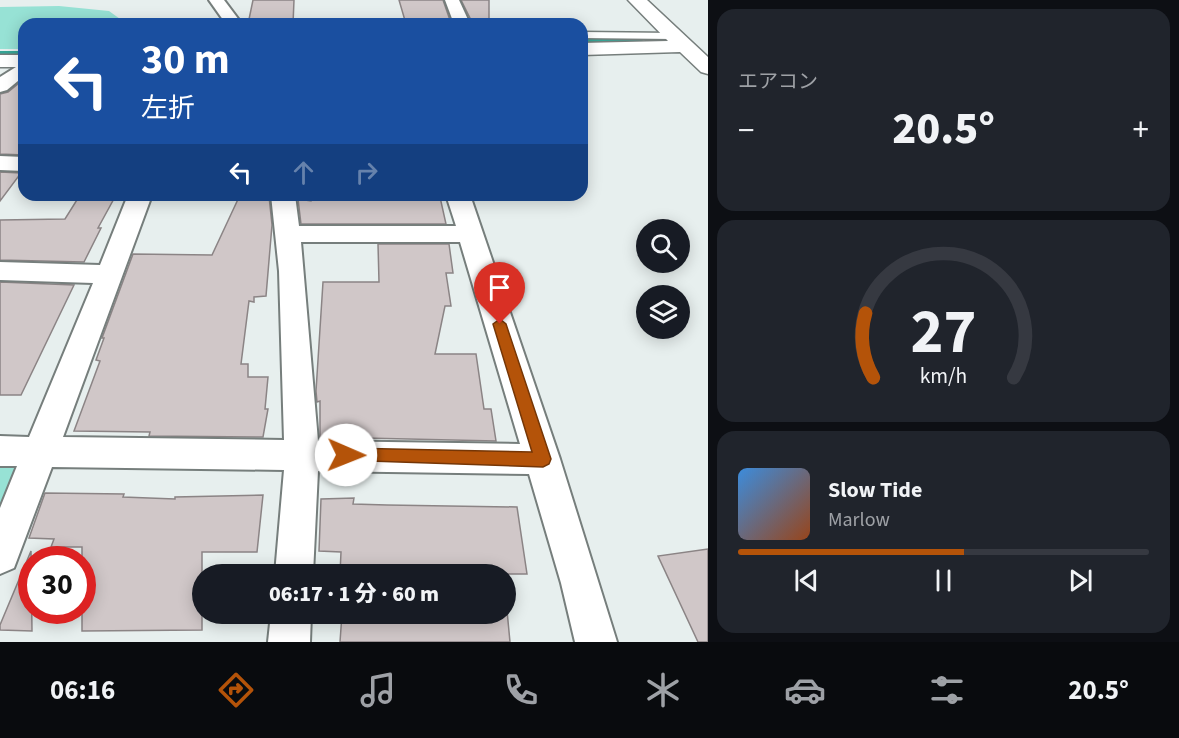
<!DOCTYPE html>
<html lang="ja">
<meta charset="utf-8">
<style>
body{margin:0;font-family:"Source Sans 3","Noto Sans JP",sans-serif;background:#20242c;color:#f1f3f6;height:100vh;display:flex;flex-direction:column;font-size:22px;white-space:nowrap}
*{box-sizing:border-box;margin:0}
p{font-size:20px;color:#9ea1a6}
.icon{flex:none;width:33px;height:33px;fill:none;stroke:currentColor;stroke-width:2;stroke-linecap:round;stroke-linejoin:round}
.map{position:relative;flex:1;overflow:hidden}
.details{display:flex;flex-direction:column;gap:9px;padding:9px;background:#0d0f14;width:471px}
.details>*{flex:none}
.top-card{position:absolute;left:18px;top:18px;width:570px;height:183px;border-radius:18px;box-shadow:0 3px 15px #0003;background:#1a4fa0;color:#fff;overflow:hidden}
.tools{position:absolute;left:636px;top:219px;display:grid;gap:12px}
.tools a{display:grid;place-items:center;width:54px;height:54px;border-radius:50%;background:#171b24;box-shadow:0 3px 15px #0003;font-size:30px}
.speed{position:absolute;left:18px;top:546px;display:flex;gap:12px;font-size:30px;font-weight:700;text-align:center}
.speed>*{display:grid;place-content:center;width:78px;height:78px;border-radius:50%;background:#171b24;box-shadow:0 3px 15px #0003;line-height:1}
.speed .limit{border:9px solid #d22;background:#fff;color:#111}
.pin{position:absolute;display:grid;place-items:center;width:51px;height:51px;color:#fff;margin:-62px -26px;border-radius:50% 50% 50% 0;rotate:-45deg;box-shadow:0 0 6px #0007}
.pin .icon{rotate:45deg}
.me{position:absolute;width:66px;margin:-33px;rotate:91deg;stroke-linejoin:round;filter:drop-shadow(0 0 4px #0008)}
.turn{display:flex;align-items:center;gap:21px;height:126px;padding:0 24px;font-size:27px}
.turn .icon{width:78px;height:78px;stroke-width:2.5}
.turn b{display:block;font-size:42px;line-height:51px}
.lanes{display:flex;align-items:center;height:57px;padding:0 24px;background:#0003;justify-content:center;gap:30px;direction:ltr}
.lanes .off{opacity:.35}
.big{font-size:45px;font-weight:800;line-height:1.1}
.details .card{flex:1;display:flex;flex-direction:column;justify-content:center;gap:9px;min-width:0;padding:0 21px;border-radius:18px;background:#20242c}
.details .dial{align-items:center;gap:0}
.dial svg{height:156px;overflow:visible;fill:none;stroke:#363941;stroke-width:7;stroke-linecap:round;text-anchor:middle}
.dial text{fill:#f1f3f6;stroke:none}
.song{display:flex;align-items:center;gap:18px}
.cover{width:72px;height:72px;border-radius:9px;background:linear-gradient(135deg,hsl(210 70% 55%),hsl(20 70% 35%))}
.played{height:6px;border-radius:3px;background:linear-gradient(90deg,#b45309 55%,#363941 55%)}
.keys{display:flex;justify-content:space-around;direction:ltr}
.heat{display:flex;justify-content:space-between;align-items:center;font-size:33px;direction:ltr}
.trip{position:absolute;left:192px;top:564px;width:324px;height:60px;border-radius:30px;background:#171b24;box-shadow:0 3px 15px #0003;font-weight:800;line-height:60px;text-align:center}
.dock{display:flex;height:96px;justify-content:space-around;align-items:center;background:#090b0e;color:#9ea1a6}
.dock .icon{width:42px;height:42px}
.dock .current{color:#b45309}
.dock b{font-size:27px;color:#f1f3f6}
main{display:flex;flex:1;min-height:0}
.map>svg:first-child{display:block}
.green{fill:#97e2d5}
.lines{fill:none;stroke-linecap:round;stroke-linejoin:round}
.stream{fill:#36a495;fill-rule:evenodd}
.building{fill:#d0c7c8;stroke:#8b8485;stroke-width:1.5}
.lane-casing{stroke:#767e7c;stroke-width:3}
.street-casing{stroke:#767e7c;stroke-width:4}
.secondary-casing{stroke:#767e7c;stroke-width:3}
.lane{fill:#fff;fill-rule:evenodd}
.street{fill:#fff;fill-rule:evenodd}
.secondary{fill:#fff;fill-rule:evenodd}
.route{fill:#b45309;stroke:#753606;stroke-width:1.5}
</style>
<main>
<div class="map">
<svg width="708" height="642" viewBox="0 0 708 642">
<rect width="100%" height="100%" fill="#e7efee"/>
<g class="green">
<polygon points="59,6 109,11 127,24 24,24 24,49 0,49 0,7"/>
<polygon points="0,459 27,460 0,529"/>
</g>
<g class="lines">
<g class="stream">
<polygon points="644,38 645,39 642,41 582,43 582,39"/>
<rect x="0" y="51" width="24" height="4"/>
</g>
</g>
<g class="building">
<polygon points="253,0 294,0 293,24 248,24"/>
<polygon points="399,0 443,0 451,23 406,24"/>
<polygon points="461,0 489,0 489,22 472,22"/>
<polygon points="24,79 24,155 0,154 0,94 8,92"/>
<polygon points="0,172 21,173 0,201"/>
<polygon points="80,195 116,195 98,228 101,228 84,262 0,260 0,220 65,219"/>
<polygon points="240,195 269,196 272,225 266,296 254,297 254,302 249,301 241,364 248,364 248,377 268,377 265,409 268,409 263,437 149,436 150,432 74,431 100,361 96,360 104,338 102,338 133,254 212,255"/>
<polygon points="312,195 440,197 446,224 301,224 298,199 311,201"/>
<polygon points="378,244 449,244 453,273 446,273 451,306 445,306 435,354 476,354 484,409 491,409 496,441 320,437 320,401 317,402 316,391 323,282 379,282"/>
<polygon points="0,282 74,285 21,395 0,395"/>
<polygon points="45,493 124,494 123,497 175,499 175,497 263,495 257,552 202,552 202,630 82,631 82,547 51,547 54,539 29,538"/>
<polygon points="354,498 353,504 387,505 517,507 527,574 340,574 341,552 319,551 321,499"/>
<polygon points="708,549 708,642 698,642 658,556"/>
<polygon points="31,551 32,631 0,630 0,625"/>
<polygon points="506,600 510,642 340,642 342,614 506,614"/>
</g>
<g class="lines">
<defs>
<polygon id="lane" points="582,32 673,33 677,36 673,39 582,38"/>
<g id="street">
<polygon points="209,0 224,0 242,24 226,24"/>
<polygon points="445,0 459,0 470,24 454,24"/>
<polygon points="24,62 24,76 7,90 0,92 0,77"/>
<polygon points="0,156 24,157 24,171 0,170"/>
<path d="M128,195H152L63,437L284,440L279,271L271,195H295L299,226H456L446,195H470L560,459L617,642H575L561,583L529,474L318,471L313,574H275L284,470L52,467L14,568L0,574V508L17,466H0V436L29,437L93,283L0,280V262L100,265ZM301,242H460L520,444L318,441Z"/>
<polygon points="271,614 311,614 310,642 268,642"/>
</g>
<g id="secondary">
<polygon points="628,0 647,0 708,57 708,74 701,72 680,52 582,55 582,43 668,41"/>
<rect x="0" y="55" width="24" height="12"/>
</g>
</defs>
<use href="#lane" class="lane-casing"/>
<use href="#street" class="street-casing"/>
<use href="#secondary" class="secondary-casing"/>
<use href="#lane" class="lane"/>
<use href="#street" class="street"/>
<use href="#secondary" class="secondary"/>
</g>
<polygon class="route" points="500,319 506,324 551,459 549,464 543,467 340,460 338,455 340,450 346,448 532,452 493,324"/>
</svg>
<div class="tools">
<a><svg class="icon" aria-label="search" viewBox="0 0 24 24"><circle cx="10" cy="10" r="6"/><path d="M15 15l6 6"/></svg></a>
<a><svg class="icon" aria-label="layers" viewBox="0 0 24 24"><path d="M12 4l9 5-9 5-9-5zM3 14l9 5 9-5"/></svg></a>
</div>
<div class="speed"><div class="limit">30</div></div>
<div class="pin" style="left:500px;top:324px;background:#d93025"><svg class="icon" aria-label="arrive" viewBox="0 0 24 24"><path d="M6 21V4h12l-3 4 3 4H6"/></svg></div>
<svg class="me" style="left:346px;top:455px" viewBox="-20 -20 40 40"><circle r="19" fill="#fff"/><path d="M0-13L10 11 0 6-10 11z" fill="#b45309"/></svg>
<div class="trip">06:17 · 1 分 · 60 m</div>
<div class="top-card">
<div class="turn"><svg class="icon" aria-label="left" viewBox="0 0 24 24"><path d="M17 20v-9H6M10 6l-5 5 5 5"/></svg><div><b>30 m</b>左折</div></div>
<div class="lanes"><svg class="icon" aria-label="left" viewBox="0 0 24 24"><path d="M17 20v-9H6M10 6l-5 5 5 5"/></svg><svg class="icon off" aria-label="ahead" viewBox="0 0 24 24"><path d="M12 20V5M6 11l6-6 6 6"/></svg><svg class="icon off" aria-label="right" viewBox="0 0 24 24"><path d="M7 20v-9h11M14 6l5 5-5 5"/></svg></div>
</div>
</div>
<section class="details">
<div class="card"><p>エアコン</p>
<div class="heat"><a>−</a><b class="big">20.5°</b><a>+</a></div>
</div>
<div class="card dial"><svg viewBox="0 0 100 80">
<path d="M14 69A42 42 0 1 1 86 69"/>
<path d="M14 69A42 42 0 0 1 10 36" stroke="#b45309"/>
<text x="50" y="56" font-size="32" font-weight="700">27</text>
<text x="50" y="72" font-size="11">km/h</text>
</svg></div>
<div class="card">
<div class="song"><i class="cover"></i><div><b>Slow Tide</b><p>Marlow</p></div></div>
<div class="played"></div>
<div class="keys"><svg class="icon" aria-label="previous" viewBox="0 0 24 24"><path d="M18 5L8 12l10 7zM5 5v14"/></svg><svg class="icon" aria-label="pause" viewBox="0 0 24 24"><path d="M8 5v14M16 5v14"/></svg><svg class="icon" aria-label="next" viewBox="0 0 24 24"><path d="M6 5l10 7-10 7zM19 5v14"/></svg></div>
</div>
</section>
</main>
<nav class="dock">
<b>06:16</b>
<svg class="icon current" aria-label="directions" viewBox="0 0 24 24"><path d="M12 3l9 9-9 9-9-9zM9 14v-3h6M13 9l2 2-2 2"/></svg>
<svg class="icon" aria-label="music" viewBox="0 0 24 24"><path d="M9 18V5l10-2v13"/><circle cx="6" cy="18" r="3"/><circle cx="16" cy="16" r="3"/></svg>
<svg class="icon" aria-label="phone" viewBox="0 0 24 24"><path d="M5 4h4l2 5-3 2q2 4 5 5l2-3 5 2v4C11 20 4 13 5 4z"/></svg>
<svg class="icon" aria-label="climate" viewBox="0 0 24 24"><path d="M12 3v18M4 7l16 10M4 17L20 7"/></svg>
<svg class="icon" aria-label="car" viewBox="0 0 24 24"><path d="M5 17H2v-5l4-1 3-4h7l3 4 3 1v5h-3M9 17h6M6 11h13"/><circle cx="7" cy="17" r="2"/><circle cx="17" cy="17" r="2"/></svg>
<svg class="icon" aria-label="filters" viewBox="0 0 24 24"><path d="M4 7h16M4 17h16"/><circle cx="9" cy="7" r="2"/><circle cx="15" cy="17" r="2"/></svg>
<b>20.5°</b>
</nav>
